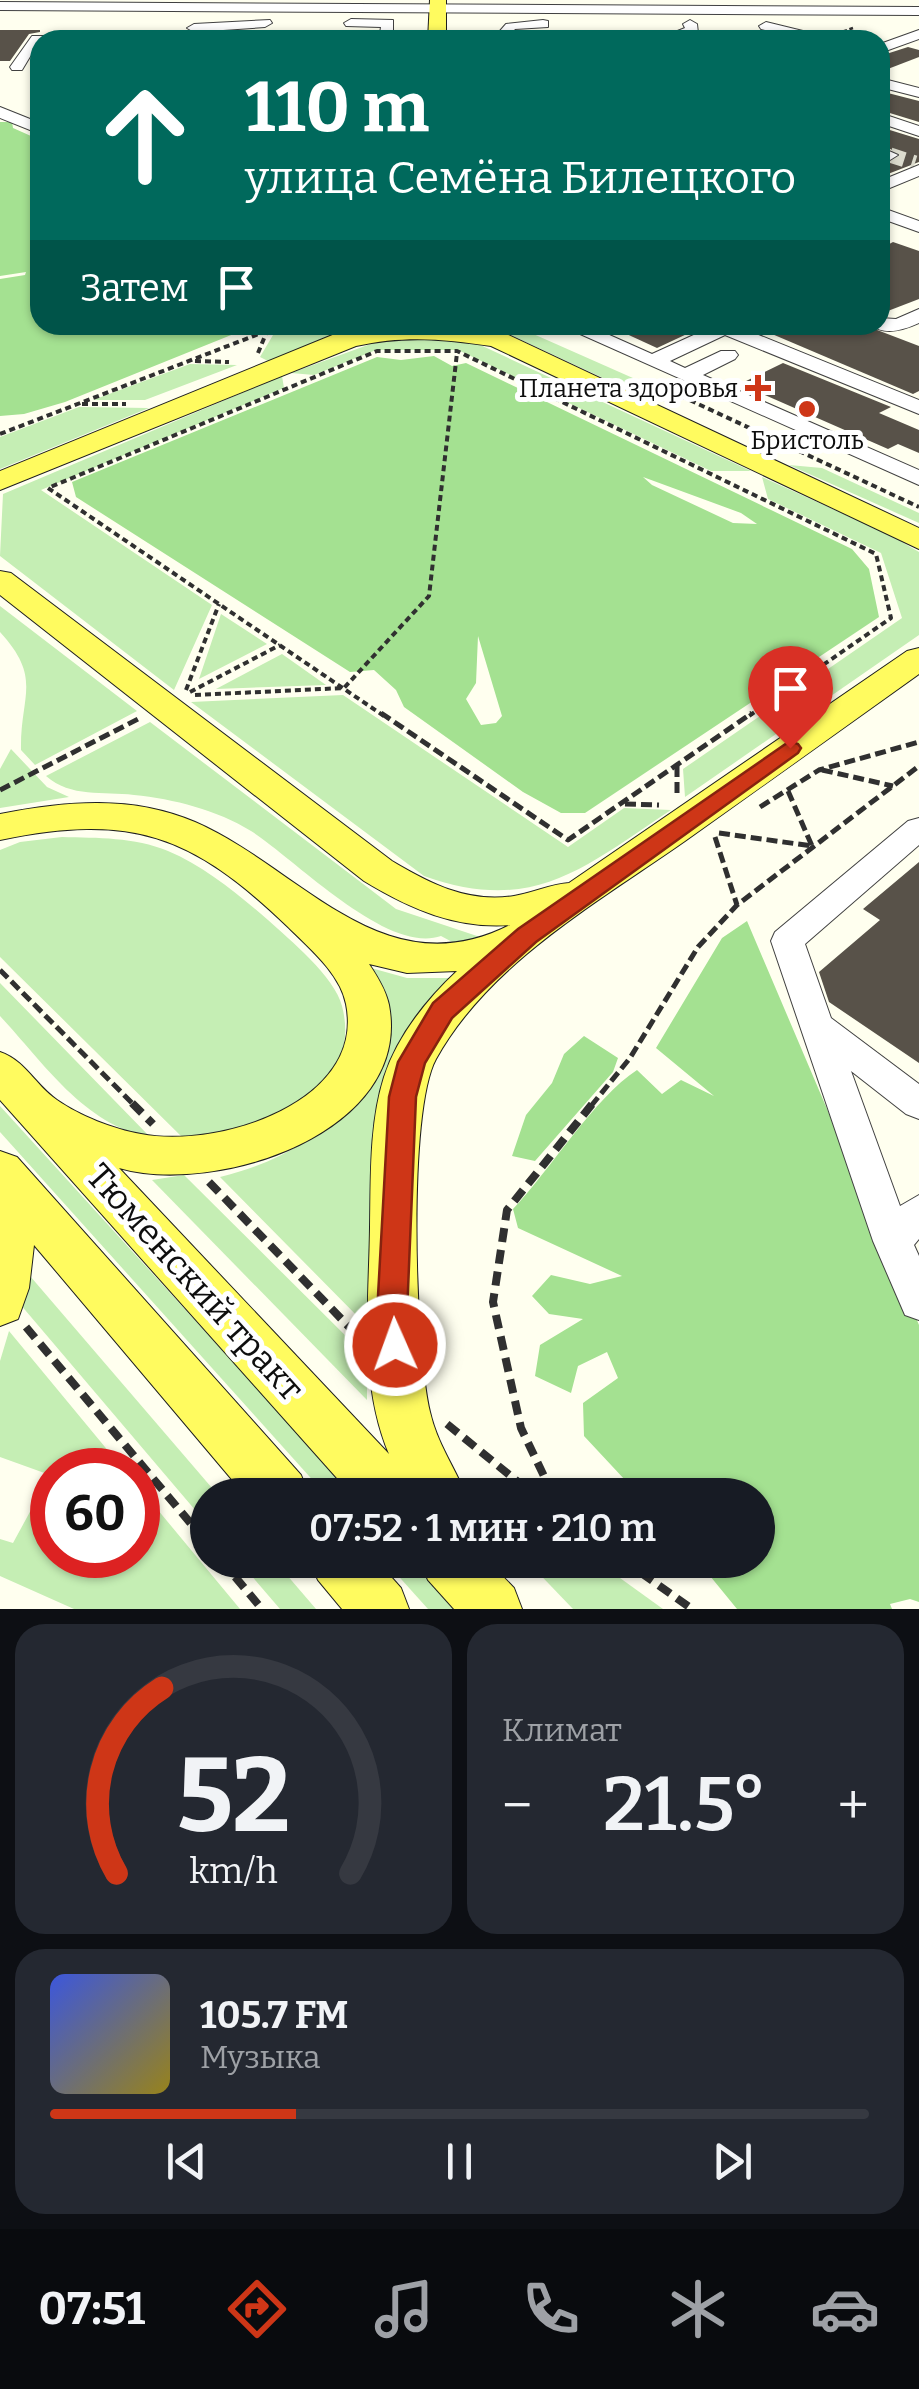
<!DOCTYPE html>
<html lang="ru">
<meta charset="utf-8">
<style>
body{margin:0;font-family:Bitter,serif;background:#242831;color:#f1f3f6;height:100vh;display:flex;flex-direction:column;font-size:38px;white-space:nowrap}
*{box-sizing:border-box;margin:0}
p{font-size:32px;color:#9ea1a6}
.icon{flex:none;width:55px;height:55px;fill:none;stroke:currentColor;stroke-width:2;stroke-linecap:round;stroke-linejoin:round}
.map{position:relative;height:1609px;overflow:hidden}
.panel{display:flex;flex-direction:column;gap:15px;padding:15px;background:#0d0f14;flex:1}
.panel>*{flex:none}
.banner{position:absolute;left:30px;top:30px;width:860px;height:305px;border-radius:30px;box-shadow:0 2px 8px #0004;background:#00695c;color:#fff;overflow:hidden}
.speed{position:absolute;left:30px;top:1448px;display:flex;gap:20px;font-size:50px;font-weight:700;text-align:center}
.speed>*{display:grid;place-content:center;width:130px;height:130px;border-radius:50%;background:#171b24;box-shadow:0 2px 8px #0004;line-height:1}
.speed .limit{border:15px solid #d22;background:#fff;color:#111}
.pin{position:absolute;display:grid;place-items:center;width:85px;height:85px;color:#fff;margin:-102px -42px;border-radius:50% 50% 50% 0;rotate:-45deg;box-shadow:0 0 10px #0007}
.pin .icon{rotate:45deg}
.me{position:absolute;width:110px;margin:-55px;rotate:358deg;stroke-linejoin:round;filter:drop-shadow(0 0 8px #0008)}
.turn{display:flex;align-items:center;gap:35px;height:210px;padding:0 50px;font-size:45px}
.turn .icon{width:130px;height:130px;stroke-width:2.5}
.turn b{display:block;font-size:70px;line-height:85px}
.then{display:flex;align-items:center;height:95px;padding:0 50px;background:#0003;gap:20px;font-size:38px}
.big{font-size:75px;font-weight:600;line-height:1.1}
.panel .tile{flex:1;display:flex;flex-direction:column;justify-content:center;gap:15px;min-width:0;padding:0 35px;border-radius:30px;background:#242831}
.panel .dial{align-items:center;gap:0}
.dial svg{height:260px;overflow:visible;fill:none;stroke:#363941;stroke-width:7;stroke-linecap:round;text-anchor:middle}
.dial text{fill:#f1f3f6;stroke:none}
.song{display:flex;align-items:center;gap:30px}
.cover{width:120px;height:120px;border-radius:15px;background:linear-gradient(135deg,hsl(230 70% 55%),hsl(50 70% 35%))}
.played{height:10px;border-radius:5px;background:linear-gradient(90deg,#ce3617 30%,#363941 30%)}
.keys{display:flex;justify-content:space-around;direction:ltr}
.heat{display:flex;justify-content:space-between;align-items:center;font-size:55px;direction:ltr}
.panel .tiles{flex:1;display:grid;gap:15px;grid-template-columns:1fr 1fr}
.tile:last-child{grid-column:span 2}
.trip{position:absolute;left:190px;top:1478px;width:585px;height:100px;border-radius:50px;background:#171b24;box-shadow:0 2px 8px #0004;font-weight:600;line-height:100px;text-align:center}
.tab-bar{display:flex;height:160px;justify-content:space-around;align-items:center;background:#090b0e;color:#9ea1a6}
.tab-bar .icon{width:70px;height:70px}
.tab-bar .active{color:#ce3617}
.tab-bar b{font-size:45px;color:#f1f3f6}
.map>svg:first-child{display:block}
.green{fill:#c5eeb4}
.forest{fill:#a4e191;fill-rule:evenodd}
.building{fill:#585249}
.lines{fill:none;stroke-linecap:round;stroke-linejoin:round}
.minor-tunnel{stroke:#dbdbcd;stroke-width:15;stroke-dasharray:15 8;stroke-linecap:butt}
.minor-casing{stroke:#414141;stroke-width:2}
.major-casing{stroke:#1f1f1f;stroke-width:2}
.path-far3{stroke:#303030;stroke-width:2.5;stroke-dasharray:5 2.5;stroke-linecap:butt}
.path-far2{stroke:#303030;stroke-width:4;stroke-dasharray:6 4;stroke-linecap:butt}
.path-far1{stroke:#303030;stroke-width:5;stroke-dasharray:11 5;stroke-linecap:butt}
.path{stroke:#303030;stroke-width:8;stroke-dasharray:14 8;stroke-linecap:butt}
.minor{fill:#fff;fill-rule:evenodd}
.major{fill:#fffb5f;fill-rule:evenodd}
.route{fill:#ce3617;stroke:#86230f;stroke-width:2.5}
.poi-dot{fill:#ce3617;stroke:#fff;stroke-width:4}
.labels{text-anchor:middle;stroke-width:10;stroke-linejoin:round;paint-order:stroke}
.far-poi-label{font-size:25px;fill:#0e0e0e;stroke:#fff;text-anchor:end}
.near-street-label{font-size:35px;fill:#0e0e0e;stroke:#fff}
</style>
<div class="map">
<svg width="919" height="1609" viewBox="0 0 919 1609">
<rect width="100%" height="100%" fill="#ffffef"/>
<g class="green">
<polygon points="288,325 355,325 270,362 260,357 276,330"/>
<polygon points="489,325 513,325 660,390 665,402 633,392"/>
<polygon points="398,334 476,343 751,471 711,471 458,350 376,350 314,375 291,373"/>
<polygon points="190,364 237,365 145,400 93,400"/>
<polygon points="282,376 284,388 41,490 212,605 174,690 0,556 3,494"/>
<polygon points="79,407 149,408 0,469 0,437"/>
<polygon points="789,465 822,468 919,513 919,523"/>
<polygon points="762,477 890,535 919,552 919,635 685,797 683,769 902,618 881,553 768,499"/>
<path d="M0,606L137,711L35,765L21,750C20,695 43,679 0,632Z"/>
<polygon points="221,614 267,644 199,679"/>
<polygon points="282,654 326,685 216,689"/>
<path d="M343,695L568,847L624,808L671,810C583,868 534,915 424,876L191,702Z"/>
<path d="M150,722L396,909L480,937L456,944L441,936C387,955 295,859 251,831C217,810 174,799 134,795C103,791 71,798 46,776Z"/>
<polygon points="11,749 47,787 69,797 0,808 0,769"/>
<path d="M62,837C98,838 134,837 168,851C204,866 238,894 268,920C289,939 335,977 342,1006C366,1098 252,1130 184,1139L0,957V850L20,842Z"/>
<path d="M371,968L407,978H452L375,1150L367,1326L220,1177C274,1164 307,1143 350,1109Z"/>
<path d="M0,983L150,1137C84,1125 44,1063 0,1016Z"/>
<polygon points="0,1106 354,1495 326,1495 0,1132"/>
<polygon points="184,1175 367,1357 367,1400 152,1180"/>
<polygon points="24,1269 218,1495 208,1495 207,1524 20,1304"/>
<polygon points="9,1331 124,1470 52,1470 52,1555 138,1555 138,1486 240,1609 74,1609 0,1576 0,1539 13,1543 50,1475 0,1457 0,1361"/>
<polygon points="238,1560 274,1560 316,1609 280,1609"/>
<polygon points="384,1560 413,1560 458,1609 428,1609"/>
<polygon points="526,1560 595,1560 663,1609 573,1609"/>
</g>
<g class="forest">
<polygon points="0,122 12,122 13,128 40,140 40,325 256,325 65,402 24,414 0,416 0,279 25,275 26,272 0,276"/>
<path d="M434,356L452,366L466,363L852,549L869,569L879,617L585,813H561L523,792L404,707L396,690L374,670L350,672L76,497L72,482L377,357L401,360ZM643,477L741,513L757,524L733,523L652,485ZM478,636L502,716L496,723L481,725L466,699L476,683Z"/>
<path d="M747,921L919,1325V1602L910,1599L890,1604L892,1609H737L697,1560H758V1495H639L584,1436L583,1403L618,1378L607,1352L578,1366L571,1393L535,1376L540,1345L583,1319L549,1314L532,1296L551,1275L590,1284L622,1276L518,1228L513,1209C551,1169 594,1098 637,1070L662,1094L681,1080L714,1096L656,1048L722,938Z"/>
<polygon points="584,1036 618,1058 613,1072 535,1161 512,1156 526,1115 552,1083 564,1054"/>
</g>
<g class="building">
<polygon points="0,30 40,30 40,32 29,34 10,61 0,61"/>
<polygon points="908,47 919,50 919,57 880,72 880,56"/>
<polygon points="880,91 919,101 919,122 880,110"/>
<polygon points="880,127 919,139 919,162 880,177 880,161 892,163 902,156 880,143"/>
<polygon points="893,242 919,251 919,299 880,314 880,249"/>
<polygon points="607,325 703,325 704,326 657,348"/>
<polygon points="751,325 864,325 919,346 919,391 913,394"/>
<polygon points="783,363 891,407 879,413 919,430 919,453 898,444 888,449 740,384"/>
<polygon points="919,862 919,1063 829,1002 819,972 880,920 863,909"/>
</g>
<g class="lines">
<polyline class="minor-tunnel" points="890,155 915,163"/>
<defs>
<g id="minor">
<polygon points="0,2 919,7 919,15 0,10"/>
<polygon points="351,19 393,20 393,40 379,40 381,27 346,26 344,23"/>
<polygon points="270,20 272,23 265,27 194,32 187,28 194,24"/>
<polygon points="543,20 548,21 548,27 515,29 506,40 492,40 506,24"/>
<polygon points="690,20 697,24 698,33 676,40 655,40 685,28 683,24"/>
<polygon points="766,22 807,32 809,35 802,39 761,29 759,26"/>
<polygon points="919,30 919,39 880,53 880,44"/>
<polygon points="32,36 119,36 126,40 40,40 22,70 12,70 10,67"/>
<polygon points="275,36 323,36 330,40 268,40"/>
<polygon points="880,78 919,88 919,97 880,87"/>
<polygon points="0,107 40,123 40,134 0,118"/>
<polygon points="880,113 919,126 919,136 880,123"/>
<polygon points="880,147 898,155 890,160 880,157"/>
<polygon points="919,165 919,176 880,192 880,181"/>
<polygon points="880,207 919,221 919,232 880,218"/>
<path d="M919,309V323C904,330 885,336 871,325H880V318L896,319Z"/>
<polygon points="560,325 587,325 652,354 709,328 707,325 734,325 919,400 919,414 725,335 670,361 685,368 721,351 735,351 738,355 735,359 703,375 919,470 919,485"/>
<polygon points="919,818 919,845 805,944 831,1018 919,1084 919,1119 906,1114 851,1071 900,1206 919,1195 919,1239 914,1245 919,1256 919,1320 905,1315 873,1241 771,941 775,932 908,821"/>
</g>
<g id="major">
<polygon points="430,0 446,0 446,40 428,40"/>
<path d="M357,325H487L919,528V549L491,346C445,339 404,335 356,346L0,490V471Z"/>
<path d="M0,571L11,573L392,861C431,884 467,903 514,896C533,893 551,884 569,883L907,651L919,648V674C841,730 763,786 685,841C598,902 489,963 436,1059C407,1112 415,1349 430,1412C437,1443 454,1466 466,1495H352L0,1100V1052C26,1061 35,1085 57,1100C80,1116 113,1129 141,1134C217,1149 366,1103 346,1004C340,973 308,947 287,926C191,834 131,813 0,840V814C66,801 132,795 195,822C301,868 382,990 510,925C456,929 410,909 364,881L0,595ZM369,964L407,973L457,971C426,1000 397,1037 384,1077C369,1124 371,1179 370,1228C369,1303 359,1383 389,1454L119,1168C215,1196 413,1133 389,1005C386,990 377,976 369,964Z"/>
<polygon points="0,1151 17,1157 301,1475 309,1495 245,1495 34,1245 29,1288 18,1319 0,1326"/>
<polygon points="309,1560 376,1560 401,1588 409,1609 342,1609 318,1580"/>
<polygon points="419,1560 487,1560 514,1588 522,1609 454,1609 428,1580"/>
</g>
</defs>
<use href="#minor" class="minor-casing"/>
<use href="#major" class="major-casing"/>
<g class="path-far3">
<polyline points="821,39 853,28"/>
<polyline points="607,40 626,34 643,39"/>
</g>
<g class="path-far2">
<polyline points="258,353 267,331"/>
<polyline points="195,361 229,362"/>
<polyline points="681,396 919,507"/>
<polyline points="82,404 126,404"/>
<polyline points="0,434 282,325"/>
<polyline points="186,690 219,604"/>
<polyline points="190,692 280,645"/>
<polyline points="195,695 344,688 429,596 457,353"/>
<polyline points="384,716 48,488 377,351 457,351 876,554 891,618 749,716"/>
</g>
<g class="path-far1">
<polyline points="381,713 568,840 752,713"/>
<polyline points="677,766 677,793"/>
<polyline points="822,770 893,786"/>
<polyline points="0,790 140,718"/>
<polyline points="788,791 812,846"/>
<polyline points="625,804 659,805"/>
<polyline points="760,807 819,770 919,742"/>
<polyline points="719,833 812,846"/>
<polyline points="715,837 737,905"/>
<polyline points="0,970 135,1106"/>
<polyline points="591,1106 630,1058 698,947 737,905 919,766"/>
</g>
<g class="path">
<polyline points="132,1103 153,1124"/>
<polyline points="209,1182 354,1332"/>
<polyline points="26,1327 208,1544"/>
<polyline points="447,1424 534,1495"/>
<polyline points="553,1495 521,1428 493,1302 507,1210 593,1103"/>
<polyline points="221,1560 262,1609"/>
<polyline points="623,1560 692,1609"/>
</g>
<use href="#minor" class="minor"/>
<use href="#major" class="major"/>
</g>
<polygon class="route" points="790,741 798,744 801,748 798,753 536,942 452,1018 425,1063 416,1097 407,1314 410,1345 406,1356 395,1360 384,1356 377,1314 389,1097 398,1062 433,1003 518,929"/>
<g class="poi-dot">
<path d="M753 373h10v10h10v10h-10v10h-10v-10h-10v-10h10z"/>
<circle cx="807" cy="409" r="10"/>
</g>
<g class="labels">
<g class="far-poi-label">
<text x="738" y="397">Планета здоровья</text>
<text x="807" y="449" text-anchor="middle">Бристоль</text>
</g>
<g class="near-street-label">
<text transform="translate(195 1282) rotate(48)" y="12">Тюменский тракт</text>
</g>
</g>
</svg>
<div class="speed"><div class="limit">60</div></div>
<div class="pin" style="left:790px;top:748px;background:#d93025"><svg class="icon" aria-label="arrive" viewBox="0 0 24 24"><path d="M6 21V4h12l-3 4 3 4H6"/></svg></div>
<svg class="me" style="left:395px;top:1345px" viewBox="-20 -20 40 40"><circle r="17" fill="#ce3617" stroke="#fff" stroke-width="3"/><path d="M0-11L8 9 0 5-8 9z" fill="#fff"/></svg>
<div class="trip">07:52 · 1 мин · 210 m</div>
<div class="banner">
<div class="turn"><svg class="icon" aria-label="ahead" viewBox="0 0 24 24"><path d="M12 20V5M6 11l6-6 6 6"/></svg><div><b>110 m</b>улица Семёна Билецкого</div></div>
<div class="then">Затем<svg class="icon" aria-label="arrive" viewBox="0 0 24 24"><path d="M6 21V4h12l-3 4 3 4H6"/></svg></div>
</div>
</div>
<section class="panel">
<div class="tiles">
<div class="tile dial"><svg viewBox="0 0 100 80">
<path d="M14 69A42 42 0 1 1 86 69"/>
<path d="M14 69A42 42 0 0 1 28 12" stroke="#ce3617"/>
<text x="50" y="56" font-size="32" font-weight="700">52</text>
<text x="50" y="72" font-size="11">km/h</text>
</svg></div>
<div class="tile"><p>Климат</p>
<div class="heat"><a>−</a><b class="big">21.5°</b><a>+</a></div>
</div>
<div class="tile">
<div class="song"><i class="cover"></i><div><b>105.7 FM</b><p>Музыка</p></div></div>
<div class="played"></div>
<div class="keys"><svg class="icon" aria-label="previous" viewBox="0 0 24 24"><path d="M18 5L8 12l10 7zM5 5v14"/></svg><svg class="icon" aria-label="pause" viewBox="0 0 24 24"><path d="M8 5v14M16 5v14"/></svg><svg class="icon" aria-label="next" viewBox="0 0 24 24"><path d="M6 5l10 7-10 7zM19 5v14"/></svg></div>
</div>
</div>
</section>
<nav class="tab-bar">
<b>07:51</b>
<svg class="icon active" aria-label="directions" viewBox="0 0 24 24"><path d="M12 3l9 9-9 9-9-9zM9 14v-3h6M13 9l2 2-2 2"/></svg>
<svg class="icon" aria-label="music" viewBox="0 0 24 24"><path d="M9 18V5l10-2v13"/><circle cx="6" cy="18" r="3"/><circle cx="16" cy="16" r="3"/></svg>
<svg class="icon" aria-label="phone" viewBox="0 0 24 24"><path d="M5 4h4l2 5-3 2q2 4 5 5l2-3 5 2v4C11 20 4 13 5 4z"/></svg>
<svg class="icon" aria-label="climate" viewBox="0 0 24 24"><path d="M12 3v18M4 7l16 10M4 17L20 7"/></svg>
<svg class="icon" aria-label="car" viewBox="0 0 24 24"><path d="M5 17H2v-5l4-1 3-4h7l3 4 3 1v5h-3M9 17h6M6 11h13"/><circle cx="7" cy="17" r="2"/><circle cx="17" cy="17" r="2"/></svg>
</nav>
